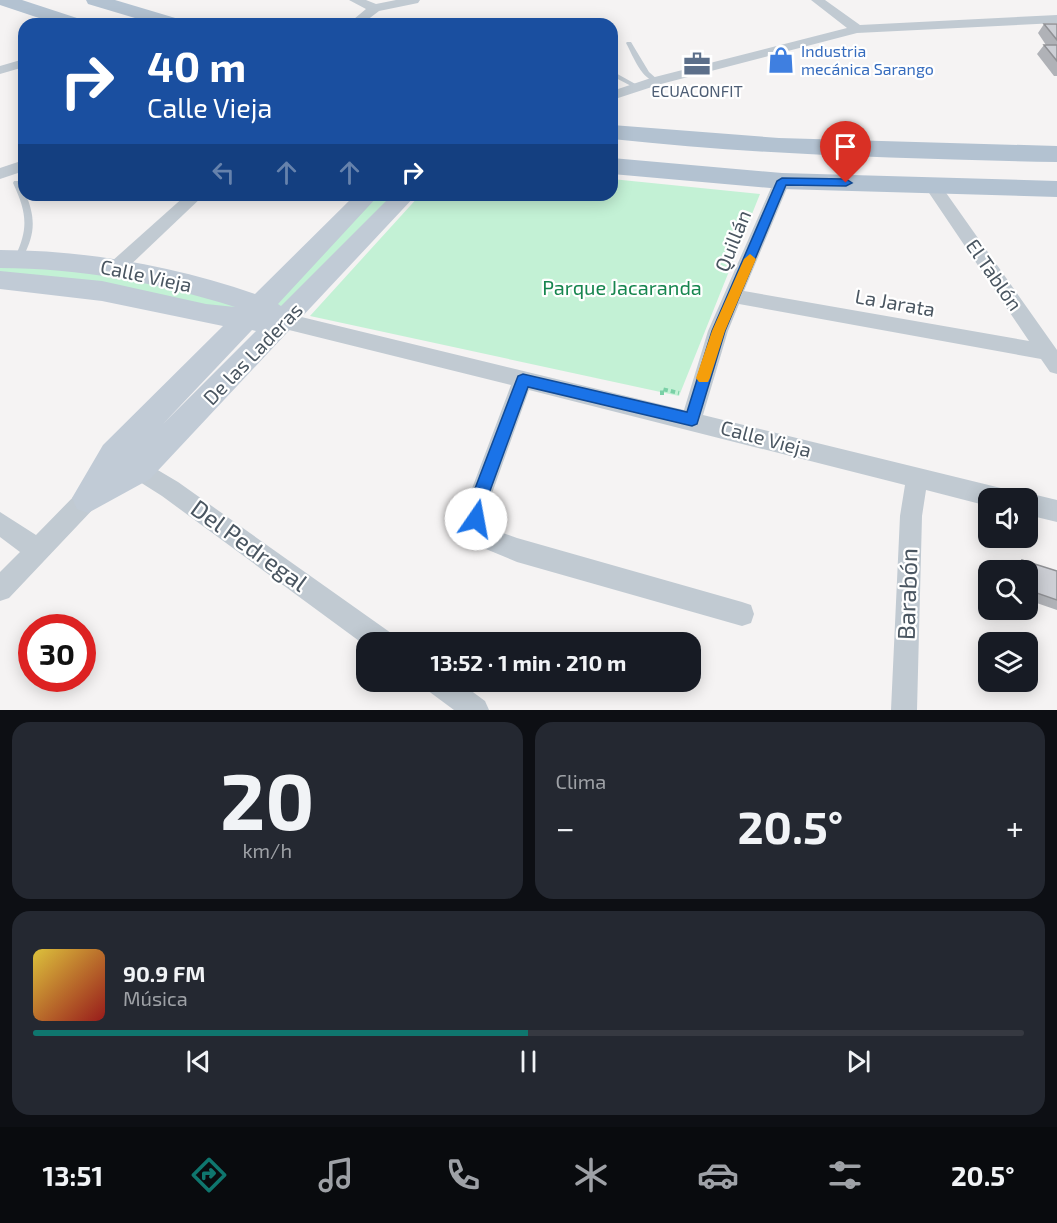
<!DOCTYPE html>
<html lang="es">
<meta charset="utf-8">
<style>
body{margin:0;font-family:"Exo 2",sans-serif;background:#242831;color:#f1f3f6;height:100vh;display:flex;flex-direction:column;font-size:22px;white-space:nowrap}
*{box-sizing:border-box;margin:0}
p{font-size:20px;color:#9ea1a6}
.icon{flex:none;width:33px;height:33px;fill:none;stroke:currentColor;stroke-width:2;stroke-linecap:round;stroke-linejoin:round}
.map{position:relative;height:710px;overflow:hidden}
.details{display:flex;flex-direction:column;gap:12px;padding:12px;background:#0d0f14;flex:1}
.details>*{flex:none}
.guide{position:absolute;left:18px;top:18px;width:600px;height:183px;border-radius:18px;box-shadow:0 3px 15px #0003;background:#1a4fa0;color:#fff;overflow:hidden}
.fabs{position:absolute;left:978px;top:488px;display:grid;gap:12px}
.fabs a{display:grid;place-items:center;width:60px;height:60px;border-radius:12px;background:#171b24;box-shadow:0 3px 15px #0003;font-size:30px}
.speed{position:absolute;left:18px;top:614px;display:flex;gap:12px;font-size:30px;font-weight:700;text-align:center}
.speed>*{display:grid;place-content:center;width:78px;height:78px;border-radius:50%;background:#171b24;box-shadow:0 3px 15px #0003;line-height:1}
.speed .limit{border:9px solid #d22;background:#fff;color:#111}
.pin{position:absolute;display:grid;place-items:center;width:51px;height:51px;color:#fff;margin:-62px -26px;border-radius:50% 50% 50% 0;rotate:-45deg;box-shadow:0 0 6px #0007}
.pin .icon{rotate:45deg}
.me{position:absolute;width:66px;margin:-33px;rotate:12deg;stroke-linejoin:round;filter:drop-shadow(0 0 4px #0008)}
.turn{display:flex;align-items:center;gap:21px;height:126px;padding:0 30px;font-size:27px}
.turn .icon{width:78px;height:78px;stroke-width:2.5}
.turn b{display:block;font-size:42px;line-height:51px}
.lanes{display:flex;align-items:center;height:57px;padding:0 30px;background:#0003;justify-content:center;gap:30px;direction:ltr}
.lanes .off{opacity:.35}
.big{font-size:45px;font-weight:700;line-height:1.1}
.details .card{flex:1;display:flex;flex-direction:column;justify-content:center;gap:9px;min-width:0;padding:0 21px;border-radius:18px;background:#242831}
.details .dial{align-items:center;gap:0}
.dial b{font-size:78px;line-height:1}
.song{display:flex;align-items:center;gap:18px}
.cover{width:72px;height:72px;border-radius:9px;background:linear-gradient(135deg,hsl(50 70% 55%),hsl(0 70% 35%))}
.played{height:6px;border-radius:3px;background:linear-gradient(90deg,#0f766e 50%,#363941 50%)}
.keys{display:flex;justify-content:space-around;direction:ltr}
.heat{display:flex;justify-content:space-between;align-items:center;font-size:33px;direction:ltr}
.details .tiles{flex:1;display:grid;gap:12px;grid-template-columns:1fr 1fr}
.card:last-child{grid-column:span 2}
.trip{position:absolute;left:356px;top:632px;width:345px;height:60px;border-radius:18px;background:#171b24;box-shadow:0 3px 15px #0003;font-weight:700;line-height:60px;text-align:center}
.tabs{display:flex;height:96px;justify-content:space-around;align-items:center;background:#090b0e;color:#9ea1a6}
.tabs .icon{width:42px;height:42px}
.tabs .selected{color:#0f766e}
.tabs b{font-size:27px;color:#f1f3f6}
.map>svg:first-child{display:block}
.green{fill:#c3f1d5}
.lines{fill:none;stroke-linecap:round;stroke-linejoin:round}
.path{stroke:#7ad0a6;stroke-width:4;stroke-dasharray:4.5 3;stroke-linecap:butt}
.lane{fill:#c1cad2;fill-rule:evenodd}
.street{fill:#c1cad2;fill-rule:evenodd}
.secondary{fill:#c1cbd6;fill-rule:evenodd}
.primary{fill:#b3c2d1;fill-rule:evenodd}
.wall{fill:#b0b2b7}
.building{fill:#cdcfd5;stroke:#909195;stroke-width:1.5}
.route{fill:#1a73e8;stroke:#114b97;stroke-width:1.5}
.slow{fill:#f59e0b}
.labels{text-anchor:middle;stroke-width:4.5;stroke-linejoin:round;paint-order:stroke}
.far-shop-label{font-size:16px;fill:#366cbe;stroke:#fff;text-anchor:start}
.far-service-label{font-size:16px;fill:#4e5e75;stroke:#fff}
.street-label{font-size:20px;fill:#4a5661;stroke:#fff}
.park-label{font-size:20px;fill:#17864f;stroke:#fff}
.near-street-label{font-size:24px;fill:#4a5661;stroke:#fff}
</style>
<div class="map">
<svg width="1057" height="710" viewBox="0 0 1057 710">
<rect width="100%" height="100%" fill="#f5f3f3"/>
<g class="green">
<polygon points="612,179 760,194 679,396 310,316 420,195 612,195"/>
<polygon points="374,195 396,195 290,310 271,302"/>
<polygon points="0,259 56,260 259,306 245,321 0,280"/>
</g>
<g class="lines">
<polyline class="path" points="662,395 662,389 679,393"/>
<g class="lane">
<path d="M627,42H631L649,72L658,80V82C642,81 633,56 626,43Z"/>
<polygon points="612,71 639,86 640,87 635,88 612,76"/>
<path d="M14,181H20L24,190V195H26C37,221 34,237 21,261L18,262L14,259C29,229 27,213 13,183Z"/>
</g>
<g class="street">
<polygon points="349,0 366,0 376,4 396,0 420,0 418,3 379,11 362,24 348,24 366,9"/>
<polygon points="811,0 825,0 860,25 1057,15 1057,23 857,33 661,84 612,100 612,91 651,78 847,28"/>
<polygon points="24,59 24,67 0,74 0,66"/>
<polygon points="24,160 24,171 0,179 0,168"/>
<polygon points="782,176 788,177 790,181 744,291 1029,341 923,184 925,180 937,180 1057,350 1057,374 1050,372 1041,359 739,304 728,331 703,415 1009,490 1012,498 988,498 988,506 926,490 922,516 917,710 891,710 900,516 905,485 529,390 490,499 488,517 497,531 517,538 742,602 751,605 754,614 751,623 742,626 517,562 481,547 465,519 468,499 511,385 285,329 278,326 276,321 278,316 285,313 684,410 708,331 774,181 776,177"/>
<polygon points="186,195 204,195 123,272 117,274 111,272 108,267 111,262"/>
<polygon points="129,453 178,482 391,633 395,642 366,642 366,646 162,496 121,470 118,463 121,456"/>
<polygon points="88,487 96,490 99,498 96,506 9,598 0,601 0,572 20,552 0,537 0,512 36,535 80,490"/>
<polygon points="1028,493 1057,500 1057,522 1028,515 1028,498 1019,498"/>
<polygon points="423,681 458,681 485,701 489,710 454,710 427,690"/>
</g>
<path class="secondary" d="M355,195H379L278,304L281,306L392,195H416L150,479L88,513L77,509L72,498L103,445L223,326L102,301L0,289V271L102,281L206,304L235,307C159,283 79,268 0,268V250C86,250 174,266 255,294ZM252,330L256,331L163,424Z"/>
<g class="primary">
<polygon points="0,0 22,0 83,20 86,24 57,24 0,5"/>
<polygon points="86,0 115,0 182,20 185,24 155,24 88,4"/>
<path d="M612,125L779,138L1057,146V162C908,159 760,155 612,139Z"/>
<polygon points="612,158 782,173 1057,181 1057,197 782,189 612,174"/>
</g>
</g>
<g class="wall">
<polygon points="1044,24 1057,24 1057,76 1054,76 1037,54 1044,45 1046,45 1038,33"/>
<polygon points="1022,560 1057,571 1057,610 1028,600 1028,570 1008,570 1008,567"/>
</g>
<g class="building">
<polygon points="1044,24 1057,24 1057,40"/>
<polygon points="1044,45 1057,45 1057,61"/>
<polygon points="1022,560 1057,571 1057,600 1028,590 1028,570 1023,570"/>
</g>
<polygon class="route" points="782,178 846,179 852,183 846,186 786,185 725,331 697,424 692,426 528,387 487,499 482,524 476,526 471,524 468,519 471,499 518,376 523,374 687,412 712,331 777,181"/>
<polygon class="slow" points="750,254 756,259 725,331 710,378 708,382 699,382 696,378 712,331 744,259"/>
<defs>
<symbol id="shop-bare" viewBox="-9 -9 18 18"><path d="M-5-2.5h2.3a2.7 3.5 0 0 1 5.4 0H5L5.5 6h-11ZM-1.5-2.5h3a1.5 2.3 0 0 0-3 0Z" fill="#3f7fe0" stroke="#fff" stroke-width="2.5" paint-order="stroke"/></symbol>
<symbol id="office-bare" viewBox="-9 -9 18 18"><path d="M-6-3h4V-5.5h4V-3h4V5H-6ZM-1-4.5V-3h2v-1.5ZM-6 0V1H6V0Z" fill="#5c6f8a" stroke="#fff" stroke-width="2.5" paint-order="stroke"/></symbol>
</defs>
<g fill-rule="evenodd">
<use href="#shop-bare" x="762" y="41" width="38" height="38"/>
<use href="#office-bare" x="678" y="45" width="38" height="38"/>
</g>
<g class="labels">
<g class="far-shop-label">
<text x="801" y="57">Industria<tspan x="801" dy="18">mecánica Sarango</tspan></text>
</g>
<g class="far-service-label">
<text x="697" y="97">ECUACONFIT</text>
</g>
<g class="street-label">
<text transform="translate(733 241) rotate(-68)" y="7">Quillán</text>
<text transform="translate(994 275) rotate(55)" y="7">El Tablón</text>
<text transform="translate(146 276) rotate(12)" y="7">Calle Vieja</text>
<text transform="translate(895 303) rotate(10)" y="7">La Jarata</text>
<text transform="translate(253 354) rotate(-46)" y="7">De las Laderas</text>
<text transform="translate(766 439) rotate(15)" y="7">Calle Vieja</text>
</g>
<g class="park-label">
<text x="622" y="295">Parque Jacaranda</text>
</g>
<g class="near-street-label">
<text transform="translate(249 546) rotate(36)" y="8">Del Pedregal</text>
<text transform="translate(908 594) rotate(-88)" y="8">Barabón</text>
</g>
</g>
</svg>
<div class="fabs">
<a><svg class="icon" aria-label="sound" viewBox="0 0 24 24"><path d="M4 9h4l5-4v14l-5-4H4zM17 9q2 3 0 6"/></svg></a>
<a><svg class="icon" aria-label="search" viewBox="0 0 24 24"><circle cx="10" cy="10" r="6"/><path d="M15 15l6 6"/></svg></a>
<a><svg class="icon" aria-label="layers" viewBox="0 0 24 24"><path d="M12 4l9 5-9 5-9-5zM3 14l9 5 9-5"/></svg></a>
</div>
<div class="speed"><div class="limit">30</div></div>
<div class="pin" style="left:846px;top:183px;background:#d93025"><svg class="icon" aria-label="arrive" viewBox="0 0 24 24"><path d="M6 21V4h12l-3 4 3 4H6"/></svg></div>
<svg class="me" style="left:476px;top:519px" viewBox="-20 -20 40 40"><circle r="19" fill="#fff"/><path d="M0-13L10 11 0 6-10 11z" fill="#1a73e8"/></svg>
<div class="trip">13:52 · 1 min · 210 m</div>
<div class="guide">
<div class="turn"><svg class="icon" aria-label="right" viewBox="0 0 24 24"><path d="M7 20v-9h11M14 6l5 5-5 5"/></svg><div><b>40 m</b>Calle Vieja</div></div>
<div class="lanes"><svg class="icon off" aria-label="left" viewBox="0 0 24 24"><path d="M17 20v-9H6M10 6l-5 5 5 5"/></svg><svg class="icon off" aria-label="ahead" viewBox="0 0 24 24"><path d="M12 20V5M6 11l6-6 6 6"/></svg><svg class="icon off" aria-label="ahead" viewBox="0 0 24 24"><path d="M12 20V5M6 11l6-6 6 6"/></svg><svg class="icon" aria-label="right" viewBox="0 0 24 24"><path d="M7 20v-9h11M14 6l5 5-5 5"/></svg></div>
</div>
</div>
<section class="details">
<div class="tiles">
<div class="card dial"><b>20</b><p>km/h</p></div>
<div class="card"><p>Clima</p>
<div class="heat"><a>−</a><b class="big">20.5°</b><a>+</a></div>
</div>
<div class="card">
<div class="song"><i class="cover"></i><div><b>90.9 FM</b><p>Música</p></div></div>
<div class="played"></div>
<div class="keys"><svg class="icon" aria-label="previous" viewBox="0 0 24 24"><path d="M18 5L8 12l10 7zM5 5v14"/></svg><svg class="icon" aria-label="pause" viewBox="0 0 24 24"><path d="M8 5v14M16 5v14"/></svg><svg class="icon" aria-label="next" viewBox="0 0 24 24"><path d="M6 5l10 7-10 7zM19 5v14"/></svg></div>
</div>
</div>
</section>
<nav class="tabs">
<b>13:51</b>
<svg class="icon selected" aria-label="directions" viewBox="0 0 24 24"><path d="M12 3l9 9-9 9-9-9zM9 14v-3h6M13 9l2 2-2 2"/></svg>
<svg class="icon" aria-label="music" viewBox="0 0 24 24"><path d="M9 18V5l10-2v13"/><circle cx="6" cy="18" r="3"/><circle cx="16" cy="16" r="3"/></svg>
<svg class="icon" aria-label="phone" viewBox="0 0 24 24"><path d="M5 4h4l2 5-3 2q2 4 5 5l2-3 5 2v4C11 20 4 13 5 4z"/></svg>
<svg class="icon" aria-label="climate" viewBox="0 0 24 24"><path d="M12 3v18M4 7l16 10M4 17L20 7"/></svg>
<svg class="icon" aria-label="car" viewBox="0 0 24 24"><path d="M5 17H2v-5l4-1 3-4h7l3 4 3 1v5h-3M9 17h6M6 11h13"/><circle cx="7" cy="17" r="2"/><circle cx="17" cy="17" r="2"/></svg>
<svg class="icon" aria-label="filters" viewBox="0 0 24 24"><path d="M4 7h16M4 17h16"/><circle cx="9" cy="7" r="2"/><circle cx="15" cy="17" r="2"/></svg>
<b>20.5°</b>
</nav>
